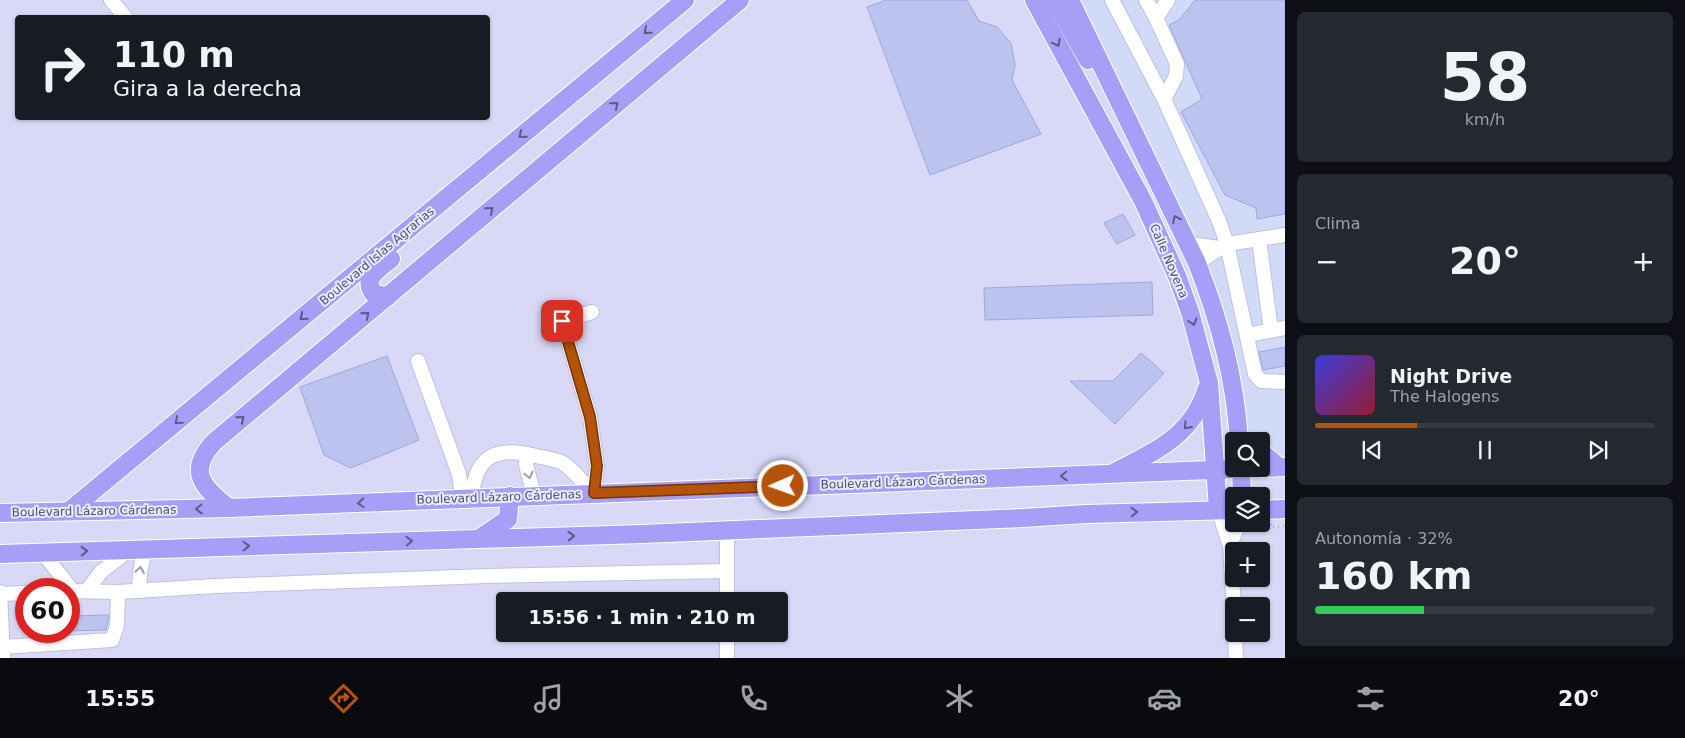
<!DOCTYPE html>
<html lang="es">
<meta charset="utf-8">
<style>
body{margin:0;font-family:"DejaVu Sans",sans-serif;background:#242831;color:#f1f3f6;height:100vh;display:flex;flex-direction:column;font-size:19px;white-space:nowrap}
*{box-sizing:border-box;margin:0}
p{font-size:16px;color:#9ea1a6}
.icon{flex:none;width:28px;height:28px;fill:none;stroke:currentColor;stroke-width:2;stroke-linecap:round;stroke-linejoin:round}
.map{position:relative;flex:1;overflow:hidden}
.drawer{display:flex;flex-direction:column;gap:12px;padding:12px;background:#0d0f14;width:400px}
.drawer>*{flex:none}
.guide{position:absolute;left:15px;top:15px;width:475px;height:105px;border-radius:5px;box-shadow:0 1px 4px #0004;background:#171b24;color:#f1f3f6;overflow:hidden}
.controls{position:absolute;left:1225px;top:432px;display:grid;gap:10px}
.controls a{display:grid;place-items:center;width:45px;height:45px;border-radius:5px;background:#171b24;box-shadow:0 1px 4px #0004;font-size:25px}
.speed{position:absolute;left:15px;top:578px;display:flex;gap:10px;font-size:25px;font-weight:700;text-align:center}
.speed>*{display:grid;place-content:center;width:65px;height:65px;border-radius:50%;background:#171b24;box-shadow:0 1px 4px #0004;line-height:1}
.speed .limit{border:8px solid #d22;background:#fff;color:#111}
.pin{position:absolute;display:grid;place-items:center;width:42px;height:42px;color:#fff;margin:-21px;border-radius:10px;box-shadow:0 2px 8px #0006}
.me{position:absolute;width:55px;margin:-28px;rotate:268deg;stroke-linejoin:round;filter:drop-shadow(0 0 4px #0008)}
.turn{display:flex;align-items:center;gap:18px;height:105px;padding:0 15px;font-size:22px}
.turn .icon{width:65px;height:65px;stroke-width:2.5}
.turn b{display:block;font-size:35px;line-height:42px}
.big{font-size:38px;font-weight:600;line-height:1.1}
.drawer .widget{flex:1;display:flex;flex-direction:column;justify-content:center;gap:8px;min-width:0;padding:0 18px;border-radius:8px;background:#242831}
.drawer .dial{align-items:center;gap:0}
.dial b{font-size:65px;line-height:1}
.song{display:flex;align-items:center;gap:15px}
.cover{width:60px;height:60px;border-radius:8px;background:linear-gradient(135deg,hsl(240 70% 55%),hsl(350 70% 35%))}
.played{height:5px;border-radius:2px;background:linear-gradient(90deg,#b45309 30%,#363941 30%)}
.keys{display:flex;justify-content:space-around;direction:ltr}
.heat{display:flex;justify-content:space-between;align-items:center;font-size:28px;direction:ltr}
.charge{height:8px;border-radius:4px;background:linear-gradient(90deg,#34c759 32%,#363941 0)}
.trip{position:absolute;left:496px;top:592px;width:292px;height:50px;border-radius:5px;background:#171b24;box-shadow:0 1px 4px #0004;font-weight:600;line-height:50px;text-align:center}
.tab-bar{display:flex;height:80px;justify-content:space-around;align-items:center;background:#090b0e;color:#9ea1a6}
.tab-bar .icon{width:35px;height:35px}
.tab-bar .current{color:#b45309}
.tab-bar b{font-size:22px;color:#f1f3f6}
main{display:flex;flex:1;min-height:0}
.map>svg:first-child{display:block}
.residential{fill:#d9d8f7;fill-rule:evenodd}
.commercial{fill:#d1daf6}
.building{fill:#bcc3ef;stroke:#9da8e1}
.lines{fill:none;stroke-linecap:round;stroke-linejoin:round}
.minor-casing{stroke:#bfc2df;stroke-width:16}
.major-casing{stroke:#fff;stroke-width:20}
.path{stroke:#a0a7d4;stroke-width:2;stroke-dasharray:1 4;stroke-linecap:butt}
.minor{stroke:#fff;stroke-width:14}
.major{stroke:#a79ef7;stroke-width:18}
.oneway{stroke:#585d86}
.oneway2{stroke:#9b9fb1}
.route-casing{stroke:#753606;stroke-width:12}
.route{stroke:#b45309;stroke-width:9}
.labels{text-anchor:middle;stroke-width:4;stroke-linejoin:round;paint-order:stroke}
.street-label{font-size:12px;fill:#4a5172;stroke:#ebe9fe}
</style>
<main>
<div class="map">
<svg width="1285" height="658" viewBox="0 0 1285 658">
<rect width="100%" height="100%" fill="#e5e3fb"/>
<path class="residential" d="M0,0H1285V658H0ZM18,18H488V118H18ZM1234,441H1261V469H1234ZM1234,496H1261V524H1234ZM1234,551H1261V579H1234ZM26,589H69V631H26ZM505,601H780V634H505ZM1234,606H1261V634H1234Z"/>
<polygon class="commercial" points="1082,0 1285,0 1285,455 1276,456 1261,447 1261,441 1255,441 1249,430 1232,334 1211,275 1163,167"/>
<g class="building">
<polygon points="886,0 967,0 979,21 997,27 1011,43 1015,65 1012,80 1041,134 930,175 867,7"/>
<polygon points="1195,0 1285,0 1285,214 1257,219 1256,208 1225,195 1181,112 1202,99 1169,25 1179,20"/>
<polygon points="1123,214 1135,235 1117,244 1104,223"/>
<polygon points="1152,282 1153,315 985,320 984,288"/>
<polygon points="1285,347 1285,366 1263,370 1259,352"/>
<polygon points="1141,353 1164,373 1115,424 1070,381 1113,381"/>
<polygon points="387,356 419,440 351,468 324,455 300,387"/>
<polygon points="109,615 106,630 69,631 69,616"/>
</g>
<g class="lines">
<defs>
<g id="minor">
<polyline points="111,0 126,18"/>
<polyline points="1112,0 1164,99"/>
<polyline points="1146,0 1156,18"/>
<polyline points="1168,0 1156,18 1177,64 1176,76 1164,99 1219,221 1227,244 1255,374 1261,381 1285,382"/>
<polyline points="1259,239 1271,331"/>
<polyline points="1188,244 1220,248"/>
<polyline points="1197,263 1227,244 1285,235"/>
<polyline points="592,312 562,321 590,417 597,466 594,493"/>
<polyline points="1247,335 1285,328"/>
<polyline points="418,361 459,474 462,498"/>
<polyline points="527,454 526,465 534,495"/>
<path d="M472,497C475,455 497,446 536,456C545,458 555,459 563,463C574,470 584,484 594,493"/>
<polyline points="1218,509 1230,546 1234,608"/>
<polyline points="1230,546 1238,524"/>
<polyline points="42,552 73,591"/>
<polyline points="87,590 101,572 129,550"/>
<polyline points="69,591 118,592 215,586 486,576 727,571"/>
<polyline points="139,591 140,572 145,549"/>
<polyline points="0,592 3,658"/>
<polyline points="1,594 26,593"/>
<polyline points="727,601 727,530"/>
<polyline points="727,634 727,658"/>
<polyline points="1235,634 1236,658"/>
<polyline points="2,647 112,640 117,626 118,592"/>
</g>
<g id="major">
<polyline points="1034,0 1143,201 1177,276 1190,312 1209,383 1218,509"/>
<path d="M1070,0L1197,263C1220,322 1235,378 1239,441"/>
<polyline points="1038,6 1050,3 1058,7 1088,60"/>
<path d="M387,297L373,293C362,278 380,268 391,259"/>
<polyline points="1261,452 1279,467"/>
<polyline points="1261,468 1285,467"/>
<polyline points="1241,469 1242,496"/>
<path d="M1115,472C1157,450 1192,436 1207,388"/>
<path d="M229,508C202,487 187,471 214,442L740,0"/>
<polyline points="1261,510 1285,509"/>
<polyline points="69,511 685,0"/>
<polyline points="0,513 229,508 1237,469"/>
<polyline points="480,538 508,519 510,496"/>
<polyline points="0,554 642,534 1023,518 1086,514 1234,510"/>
</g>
</defs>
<use href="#minor" class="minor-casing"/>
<use href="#major" class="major-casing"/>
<polyline class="path" points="1271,524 1271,527 1285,526"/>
<use href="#minor" class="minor"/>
<use href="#major" class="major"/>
</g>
<defs><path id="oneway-chevron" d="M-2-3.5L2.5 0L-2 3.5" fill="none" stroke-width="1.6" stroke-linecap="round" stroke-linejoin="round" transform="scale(1.25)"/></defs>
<g class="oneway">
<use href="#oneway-chevron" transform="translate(647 31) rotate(140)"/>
<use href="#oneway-chevron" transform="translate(1057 43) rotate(62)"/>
<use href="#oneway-chevron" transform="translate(615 105) rotate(-40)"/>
<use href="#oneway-chevron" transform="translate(522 135) rotate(140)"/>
<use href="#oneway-chevron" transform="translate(490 210) rotate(-40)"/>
<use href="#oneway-chevron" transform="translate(1176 219) rotate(-116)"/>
<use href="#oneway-chevron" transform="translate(366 315) rotate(-40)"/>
<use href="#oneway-chevron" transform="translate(303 317) rotate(140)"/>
<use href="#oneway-chevron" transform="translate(1193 322) rotate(74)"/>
<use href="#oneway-chevron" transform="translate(241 419) rotate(-40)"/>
<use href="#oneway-chevron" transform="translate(178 421) rotate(140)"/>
<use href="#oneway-chevron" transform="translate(1187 426) rotate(132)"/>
<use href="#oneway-chevron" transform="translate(1064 476) rotate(178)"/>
<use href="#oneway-chevron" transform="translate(361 503) rotate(177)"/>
<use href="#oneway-chevron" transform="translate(199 509) rotate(179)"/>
<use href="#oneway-chevron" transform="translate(1134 512) rotate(-2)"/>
<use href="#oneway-chevron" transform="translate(571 536) rotate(-2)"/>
<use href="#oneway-chevron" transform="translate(409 541) rotate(-2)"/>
<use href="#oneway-chevron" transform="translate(246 546) rotate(-2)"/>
<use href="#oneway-chevron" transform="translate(84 551) rotate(-2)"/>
</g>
<g class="oneway2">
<use href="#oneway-chevron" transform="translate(529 475) rotate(75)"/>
<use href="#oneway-chevron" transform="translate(140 570) rotate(-81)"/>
</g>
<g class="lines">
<defs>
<polyline id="route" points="562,321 590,417 597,466 594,493 783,486"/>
</defs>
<use href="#route" class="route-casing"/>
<use href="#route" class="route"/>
</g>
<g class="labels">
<g class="street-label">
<text transform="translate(377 256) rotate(-40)" y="4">Boulevard Islas Agrarias</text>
<text transform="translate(1169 261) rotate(67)" y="4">Calle Novena</text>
<text transform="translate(903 482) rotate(-2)" y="4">Boulevard Lázaro Cárdenas</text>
<text transform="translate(499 497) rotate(-2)" y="4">Boulevard Lázaro Cárdenas</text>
<text transform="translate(94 511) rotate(-1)" y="4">Boulevard Lázaro Cárdenas</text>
</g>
</g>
</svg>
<div class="controls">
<a><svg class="icon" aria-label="search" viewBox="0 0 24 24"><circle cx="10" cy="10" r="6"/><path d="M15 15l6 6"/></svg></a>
<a><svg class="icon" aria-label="layers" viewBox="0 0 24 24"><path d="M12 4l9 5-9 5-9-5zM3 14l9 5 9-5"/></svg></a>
<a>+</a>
<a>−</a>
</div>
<div class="speed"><div class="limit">60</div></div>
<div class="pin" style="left:562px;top:321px;background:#d93025"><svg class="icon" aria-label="arrive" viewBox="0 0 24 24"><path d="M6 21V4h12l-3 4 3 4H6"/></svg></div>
<svg class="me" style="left:783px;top:486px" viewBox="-20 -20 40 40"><circle r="17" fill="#b45309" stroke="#fff" stroke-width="3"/><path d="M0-11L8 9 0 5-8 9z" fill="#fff"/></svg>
<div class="trip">15:56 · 1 min · 210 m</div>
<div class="guide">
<div class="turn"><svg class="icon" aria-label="right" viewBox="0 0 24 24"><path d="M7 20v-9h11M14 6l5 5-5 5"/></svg><div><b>110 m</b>Gira a la derecha</div></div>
</div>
</div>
<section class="drawer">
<div class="widget dial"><b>58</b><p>km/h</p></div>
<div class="widget"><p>Clima</p>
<div class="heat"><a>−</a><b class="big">20°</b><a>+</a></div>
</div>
<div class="widget">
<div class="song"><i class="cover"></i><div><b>Night Drive</b><p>The Halogens</p></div></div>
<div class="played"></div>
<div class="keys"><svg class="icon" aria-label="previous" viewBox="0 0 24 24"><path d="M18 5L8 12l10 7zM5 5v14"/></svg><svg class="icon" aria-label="pause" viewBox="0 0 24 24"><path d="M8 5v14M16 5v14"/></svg><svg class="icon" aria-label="next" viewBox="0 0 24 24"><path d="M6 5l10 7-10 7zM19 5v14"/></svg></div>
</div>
<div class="widget"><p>Autonomía · 32%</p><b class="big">160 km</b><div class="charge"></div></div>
</section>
</main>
<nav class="tab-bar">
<b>15:55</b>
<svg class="icon current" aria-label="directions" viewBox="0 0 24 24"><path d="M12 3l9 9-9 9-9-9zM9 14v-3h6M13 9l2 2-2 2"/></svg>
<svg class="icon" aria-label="music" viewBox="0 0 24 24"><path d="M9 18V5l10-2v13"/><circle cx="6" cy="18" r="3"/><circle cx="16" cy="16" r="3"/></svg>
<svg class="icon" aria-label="phone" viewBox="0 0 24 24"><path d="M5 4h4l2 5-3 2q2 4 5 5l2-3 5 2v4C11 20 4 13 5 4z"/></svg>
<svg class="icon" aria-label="climate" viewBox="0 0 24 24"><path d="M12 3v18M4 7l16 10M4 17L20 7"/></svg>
<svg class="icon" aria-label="car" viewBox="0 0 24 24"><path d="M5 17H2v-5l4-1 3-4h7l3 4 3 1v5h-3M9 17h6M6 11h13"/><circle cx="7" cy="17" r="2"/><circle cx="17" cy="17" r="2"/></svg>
<svg class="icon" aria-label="filters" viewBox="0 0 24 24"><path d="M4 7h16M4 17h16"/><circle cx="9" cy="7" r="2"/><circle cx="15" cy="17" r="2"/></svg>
<b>20°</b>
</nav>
